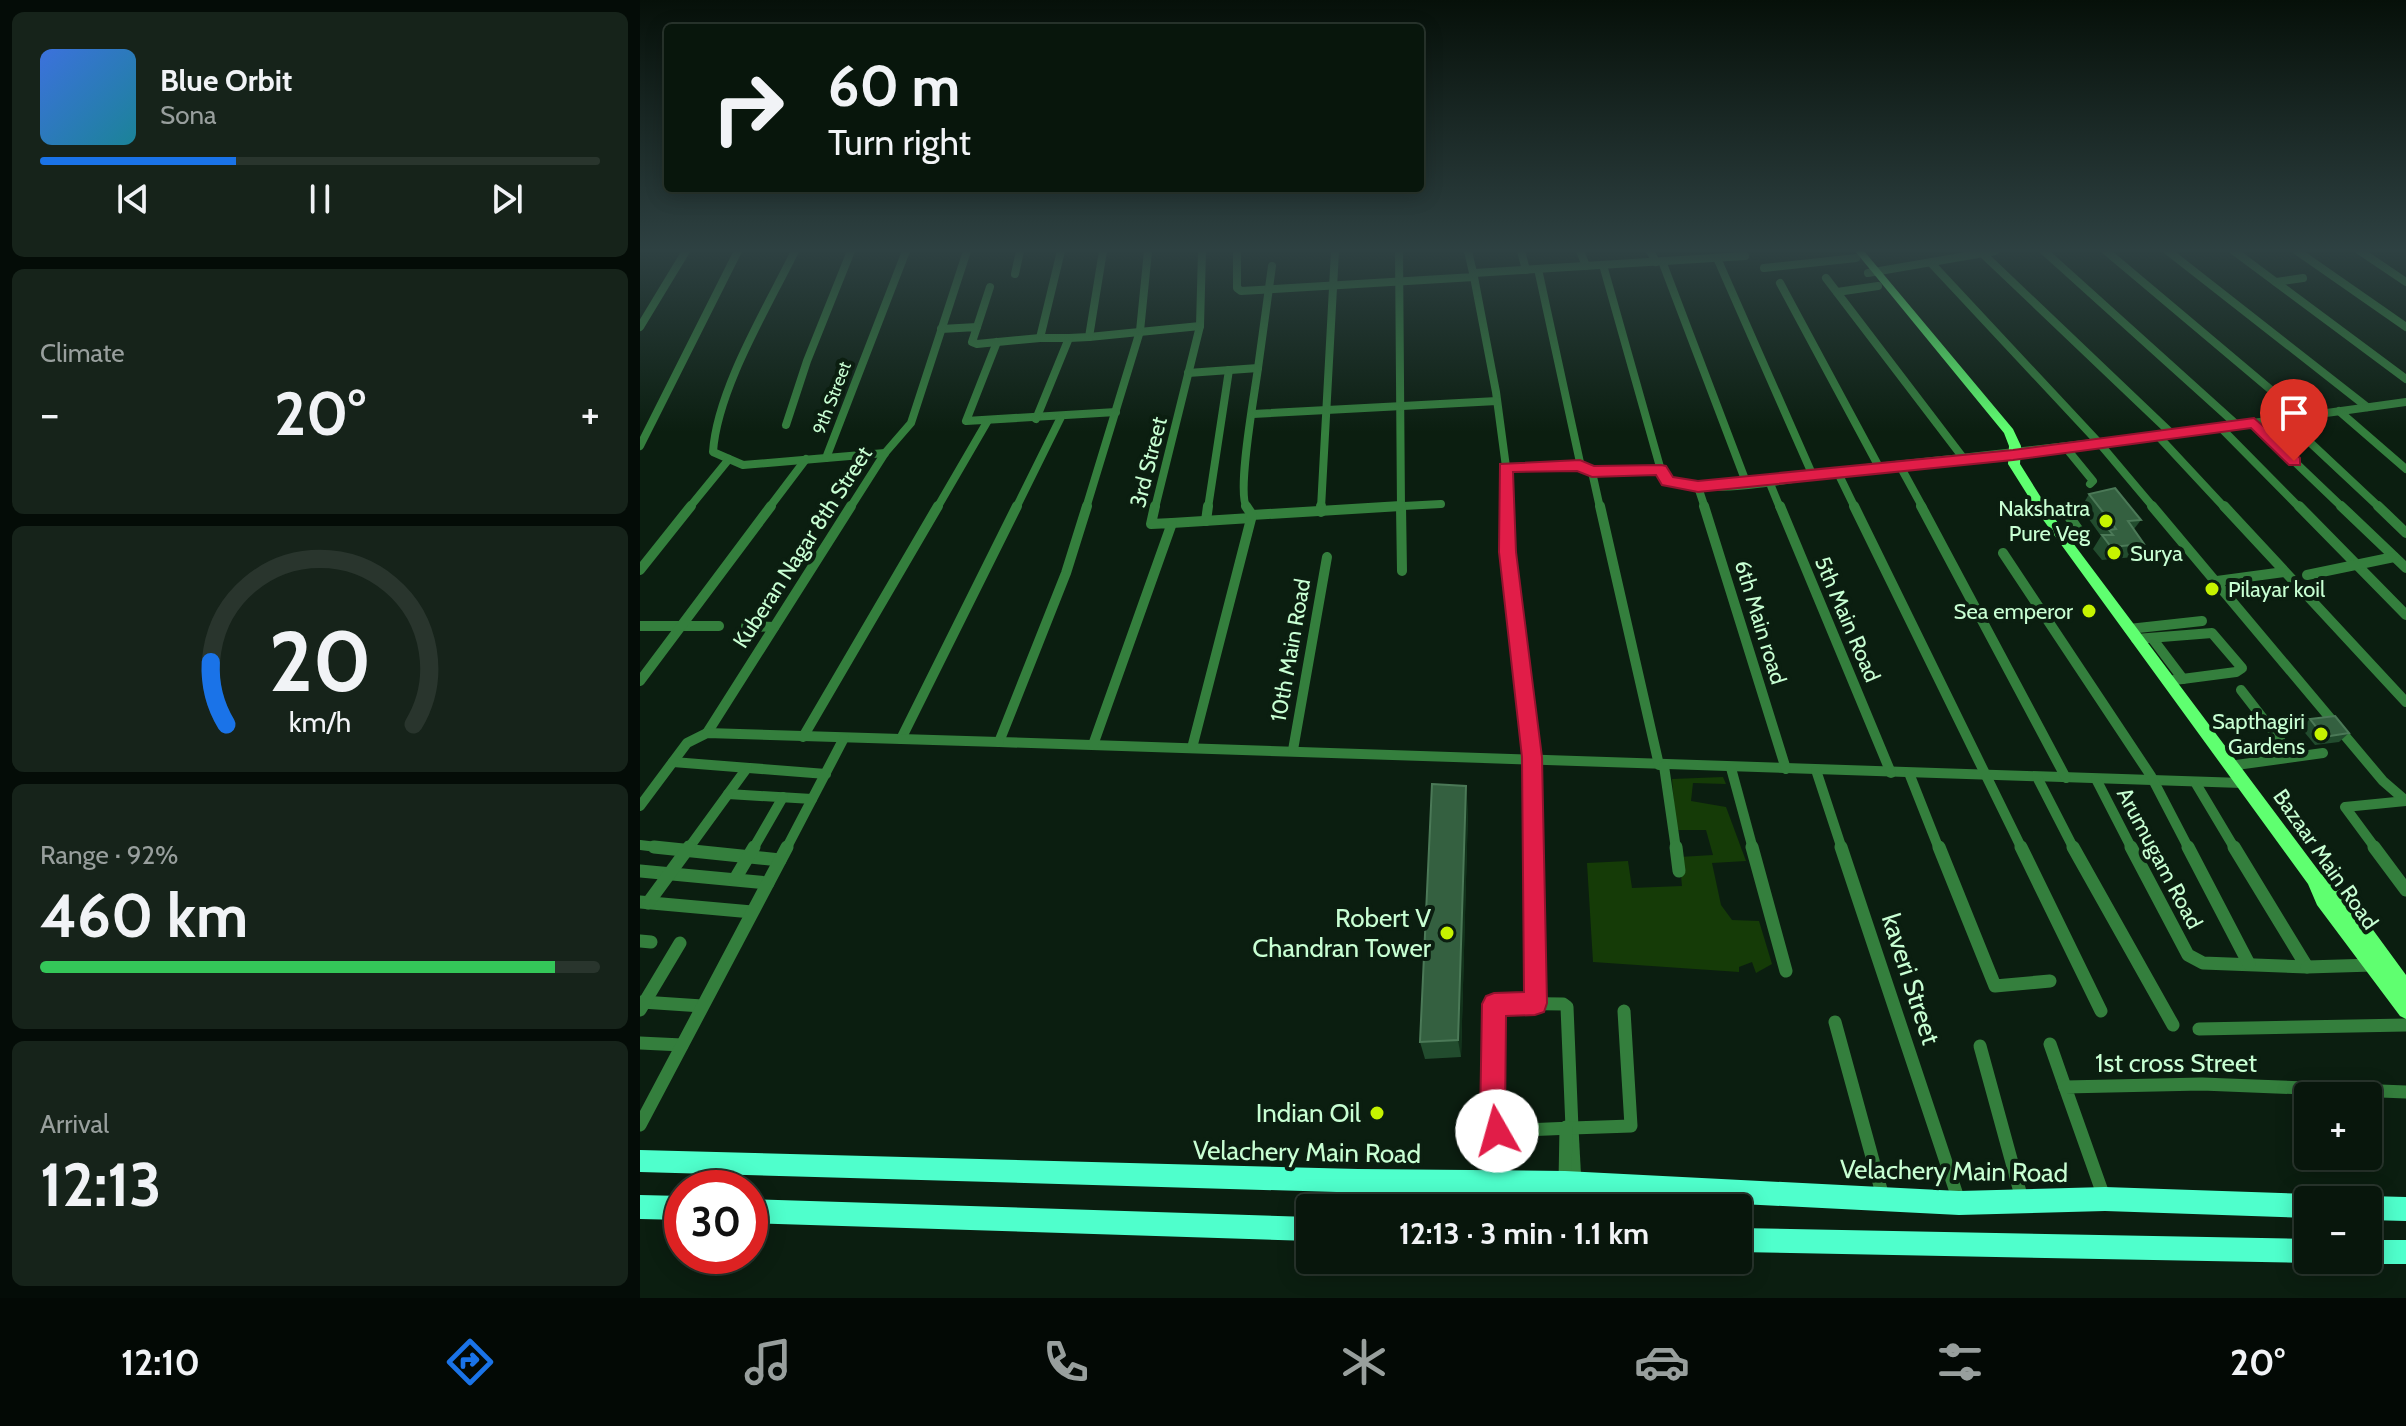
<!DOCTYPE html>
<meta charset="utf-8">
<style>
body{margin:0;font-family:Cabin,sans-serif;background:#16231a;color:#f1f3f6;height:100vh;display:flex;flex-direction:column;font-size:30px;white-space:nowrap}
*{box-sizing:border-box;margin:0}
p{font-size:26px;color:#989f9d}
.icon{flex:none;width:44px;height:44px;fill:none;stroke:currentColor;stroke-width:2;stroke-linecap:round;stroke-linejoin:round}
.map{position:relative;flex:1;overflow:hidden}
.panel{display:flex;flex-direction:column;gap:12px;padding:12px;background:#040c07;width:640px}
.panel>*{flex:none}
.hud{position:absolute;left:24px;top:24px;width:760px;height:168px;border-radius:8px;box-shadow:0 4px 20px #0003,0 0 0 2px #29352d;background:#08160c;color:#f1f3f6;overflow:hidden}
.buttons{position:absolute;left:1654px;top:1082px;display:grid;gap:16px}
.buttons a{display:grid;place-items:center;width:88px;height:88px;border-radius:8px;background:#08160c;box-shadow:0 4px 20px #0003,0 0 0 2px #29352d;font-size:40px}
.speed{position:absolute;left:24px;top:1170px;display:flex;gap:16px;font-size:40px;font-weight:700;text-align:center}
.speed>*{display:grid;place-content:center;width:104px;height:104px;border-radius:50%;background:#08160c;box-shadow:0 4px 20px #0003,0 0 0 2px #29352d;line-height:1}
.speed .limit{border:12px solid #d22;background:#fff;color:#111}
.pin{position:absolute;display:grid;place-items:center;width:68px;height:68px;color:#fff;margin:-82px -34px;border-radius:50% 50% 50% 0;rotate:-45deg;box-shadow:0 0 8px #0007}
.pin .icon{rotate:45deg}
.me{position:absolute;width:88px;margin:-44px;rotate:353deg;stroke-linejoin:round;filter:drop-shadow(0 0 6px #0008)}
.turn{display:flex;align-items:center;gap:28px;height:168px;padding:0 32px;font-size:36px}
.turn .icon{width:104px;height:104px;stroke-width:2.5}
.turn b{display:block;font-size:56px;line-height:68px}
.big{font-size:60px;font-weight:700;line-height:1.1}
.panel .tile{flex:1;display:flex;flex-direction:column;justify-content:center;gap:12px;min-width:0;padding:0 28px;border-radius:12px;background:#16231a}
.panel .dial{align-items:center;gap:0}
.dial svg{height:208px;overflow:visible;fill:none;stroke:#29352d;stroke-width:7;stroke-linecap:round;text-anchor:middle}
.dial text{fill:#f1f3f6;stroke:none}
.song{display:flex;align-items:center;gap:24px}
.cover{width:96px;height:96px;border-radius:12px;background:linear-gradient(135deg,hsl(220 70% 55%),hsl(190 70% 35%))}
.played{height:8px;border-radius:4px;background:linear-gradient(90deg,#1a73e8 35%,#29352d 35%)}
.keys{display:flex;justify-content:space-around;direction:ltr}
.heat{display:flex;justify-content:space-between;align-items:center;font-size:44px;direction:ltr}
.charge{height:12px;border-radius:6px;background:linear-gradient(90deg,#34c759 92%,#29352d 0)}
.trip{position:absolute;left:656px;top:1194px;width:456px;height:80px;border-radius:8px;background:#08160c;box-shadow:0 4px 20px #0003,0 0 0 2px #29352d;font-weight:700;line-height:80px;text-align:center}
.tab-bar{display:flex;height:128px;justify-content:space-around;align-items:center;background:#030905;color:#989f9d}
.tab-bar .icon{width:56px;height:56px}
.tab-bar .current{color:#1a73e8}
.tab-bar b{font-size:36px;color:#f1f3f6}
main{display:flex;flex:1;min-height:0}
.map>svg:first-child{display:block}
.water{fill:#153b07}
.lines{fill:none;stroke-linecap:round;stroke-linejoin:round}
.minor-far2{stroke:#347f3d;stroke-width:8}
.minor-far1{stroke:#347f3d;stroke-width:10}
.minor{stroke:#347f3d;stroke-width:13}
.secondary{fill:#5fff70;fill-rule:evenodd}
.primary{fill:#4fffcc;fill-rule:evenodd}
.wall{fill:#224c2e}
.shaded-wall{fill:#12321b}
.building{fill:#346040;stroke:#4b7957;stroke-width:2}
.route{fill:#e11d48;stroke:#92132f;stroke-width:2}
.poi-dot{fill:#c6f300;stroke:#0b1e10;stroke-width:3}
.labels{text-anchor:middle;stroke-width:8;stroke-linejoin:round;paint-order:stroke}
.far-street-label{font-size:18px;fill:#c8ffd3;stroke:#0b1e10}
.street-label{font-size:22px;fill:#c8ffd3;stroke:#0b1e10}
.poi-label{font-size:22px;fill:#c8ffd3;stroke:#0b1e10;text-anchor:end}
.near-poi-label{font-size:26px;fill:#c8ffd3;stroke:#0b1e10;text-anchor:end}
.near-street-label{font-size:26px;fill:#c8ffd3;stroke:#0b1e10}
</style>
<main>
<section class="panel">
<div class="tile">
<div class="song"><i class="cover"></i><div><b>Blue Orbit</b><p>Sona</p></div></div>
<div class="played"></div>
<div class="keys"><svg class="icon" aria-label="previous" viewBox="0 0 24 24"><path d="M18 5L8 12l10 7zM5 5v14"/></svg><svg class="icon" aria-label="pause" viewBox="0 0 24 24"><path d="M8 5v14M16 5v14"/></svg><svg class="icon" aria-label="next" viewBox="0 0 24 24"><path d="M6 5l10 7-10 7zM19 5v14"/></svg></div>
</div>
<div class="tile"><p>Climate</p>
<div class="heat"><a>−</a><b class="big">20°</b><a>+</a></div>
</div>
<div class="tile dial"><svg viewBox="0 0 100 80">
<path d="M14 69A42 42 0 1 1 86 69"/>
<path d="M14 69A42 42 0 0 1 8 45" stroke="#1a73e8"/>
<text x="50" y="56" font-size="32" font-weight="700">20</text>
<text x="50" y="72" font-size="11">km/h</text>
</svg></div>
<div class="tile"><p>Range · 92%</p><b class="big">460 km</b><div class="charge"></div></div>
<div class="tile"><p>Arrival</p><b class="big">12:13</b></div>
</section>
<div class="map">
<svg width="1766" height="1298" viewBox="0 0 1766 1298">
<rect width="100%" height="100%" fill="#0b1e10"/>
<polygon class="water" points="1083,777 1086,784 1053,783 1051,801 1086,807 1106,861 1072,863 1081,905 1092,920 1119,921 1132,964 1116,973 1112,962 1099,967 1099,972 953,962 947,863 988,861 992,888 1042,886 1039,857 1073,855 1066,830 1036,830 1032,779"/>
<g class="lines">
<g class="minor-far2">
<path d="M155,251C127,308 77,390 73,452L103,465L186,458L266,251"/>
<polyline points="597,251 597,288 601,291 834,277 828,251"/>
<polyline points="759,251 761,508"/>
<polyline points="881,251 886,270"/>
<polyline points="940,251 946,266"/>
<polyline points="1010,251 1016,262"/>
<polyline points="1404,251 1597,425"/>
<polyline points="1466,251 1662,416"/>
<polyline points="1528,251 1727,407"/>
<polyline points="1594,251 1766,379"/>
<polyline points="1657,251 1766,327"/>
<polyline points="1720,251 1766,282"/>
<polyline points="1342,253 1532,434"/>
<polyline points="1077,258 1173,476"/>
<polyline points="1022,261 1106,482"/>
<polyline points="1292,264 1460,444 1514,508"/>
<path d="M963,265L1022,474C1029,482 1038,485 1049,486C1110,491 1175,473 1236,467C1413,449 1589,427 1766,402"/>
<polyline points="1124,268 1216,258"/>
<polyline points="898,269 941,467 952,472 1021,470"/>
<polyline points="834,273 1105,256"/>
<polyline points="1228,273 1355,251"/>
<polyline points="375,274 380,251"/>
<polyline points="834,277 856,392 866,467"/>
<polyline points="1186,278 1324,459"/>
<polyline points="1636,282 1663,278"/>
<polyline points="1140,283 1239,467"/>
<polyline points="1197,292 1238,286"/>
<polyline points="0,327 46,251"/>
<polyline points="337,327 350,287"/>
<polyline points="301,329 337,327 332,342 337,344 400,338"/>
<polyline points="449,337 560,326"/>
<polyline points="429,338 449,337 463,251"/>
<polyline points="357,342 326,421 476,412"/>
<polyline points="548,373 618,368 632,266"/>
<polyline points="1699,411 1766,469"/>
<polyline points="613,414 857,401"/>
<polyline points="396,419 429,338 400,338 421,251"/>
<polyline points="1645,419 1740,508"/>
<polyline points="1614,423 1703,508"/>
<polyline points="146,425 167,361 211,251"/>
<polyline points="1580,427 1660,508"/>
<polyline points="1518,436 1585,508"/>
<polyline points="0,446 98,251"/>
<polyline points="1426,448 1453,481 1450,484"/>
<polyline points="186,458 245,453"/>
<polyline points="1260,466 1283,508"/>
<polyline points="952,472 960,508"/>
<polyline points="1198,473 1215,508"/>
<polyline points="1129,481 1140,508"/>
<polyline points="1058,487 1065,508"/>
<polyline points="49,508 89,459"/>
<polyline points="129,508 166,459"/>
<polyline points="210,508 245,453 271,423 327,251"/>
<polyline points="297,508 347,422"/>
<polyline points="376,508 421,417"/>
<polyline points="446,508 500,331 508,251"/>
<polyline points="515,508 560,326 562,251"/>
<polyline points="568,508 589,370"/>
<path d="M607,508C596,494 615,392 618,368"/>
<polyline points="681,508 695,251"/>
<polyline points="726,508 801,504"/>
<polyline points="867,508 866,467 940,465"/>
</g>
<g class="minor-far1">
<polyline points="447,506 426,573 359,742 1602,783"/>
<polyline points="761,506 762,571"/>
<polyline points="867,506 868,552 892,757 893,849"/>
<polyline points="960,506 1019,765"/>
<polyline points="1064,506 1146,769"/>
<polyline points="1140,506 1251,773"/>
<polyline points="1214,506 1382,849"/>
<polyline points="1281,506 1426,778"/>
<polyline points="1512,506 1743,781 1766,801"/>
<polyline points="1584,506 1766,702"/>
<polyline points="1659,506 1766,615"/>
<polyline points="1701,506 1766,568"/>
<polyline points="1738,506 1766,533"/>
<polyline points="1425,511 1440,532"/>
<polyline points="681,512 681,506"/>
<polyline points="612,515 761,506"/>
<polyline points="566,521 568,506"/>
<polyline points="532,523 611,518"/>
<polyline points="1419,533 1440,532 1447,543"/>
<polyline points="1363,553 1511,776 1549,849"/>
<polyline points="0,570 51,506"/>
<polyline points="1667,575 1754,557"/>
<polyline points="1577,581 1644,572"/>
<polyline points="0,626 79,626"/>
<polyline points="106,626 134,627"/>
<polyline points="1489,629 1562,621"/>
<polyline points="1512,638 1543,679"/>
<polyline points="1496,639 1572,633 1602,668 1596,672 1527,681"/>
<polyline points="0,681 131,506"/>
<polyline points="1601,690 1653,757"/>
<polyline points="67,733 211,506"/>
<polyline points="163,737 298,506"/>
<polyline points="261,739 377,506"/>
<polyline points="453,745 532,523 511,524 515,506"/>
<polyline points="552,748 612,515 606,506"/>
<polyline points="653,750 687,557"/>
<polyline points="33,762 186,774"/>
<polyline points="1024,766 1036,849"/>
<polyline points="1589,766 1683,753"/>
<polyline points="1091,768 1113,849"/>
<polyline points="1176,770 1202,849"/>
<polyline points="1269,773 1299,849"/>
<polyline points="1397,777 1434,849"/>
<polyline points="1456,779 1492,849"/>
<polyline points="1555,782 1595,849"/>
<polyline points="88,794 172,799"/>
<polyline points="0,806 47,743 67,733 359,742"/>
<polyline points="0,845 33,849"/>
<polyline points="48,849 107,768"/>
<polyline points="113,849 143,797"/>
<polyline points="146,849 204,738"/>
<polyline points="1736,849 1705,807 1766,801"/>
</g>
<g class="minor">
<polyline points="14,847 140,860"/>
<polyline points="893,847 895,1003"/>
<polyline points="1036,847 1039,871"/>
<polyline points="1112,847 1146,971"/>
<polyline points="1201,847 1319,1201"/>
<polyline points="1299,847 1355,986 1410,981"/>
<polyline points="1381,847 1461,1011"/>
<polyline points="1433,847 1533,1025"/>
<polyline points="1491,847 1548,955 1563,963 1667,967 1594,847"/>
<polyline points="1548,847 1609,964"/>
<polyline points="1734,847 1766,890"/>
<polyline points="0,871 128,883"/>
<polyline points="95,879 114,847"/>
<polyline points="0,902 112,912"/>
<polyline points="8,903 49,847"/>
<polyline points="0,941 11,942"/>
<polyline points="1667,967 1733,965"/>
<polyline points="2,1002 62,1006"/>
<polygon points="856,1003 923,1004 927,1007 932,1128 857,1131 852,1124"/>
<polyline points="0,1010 40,943"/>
<polyline points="1195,1022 1243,1197"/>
<polyline points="1559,1029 1766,1025"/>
<polyline points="0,1043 42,1045"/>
<polyline points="1410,1044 1425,1087"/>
<polyline points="1340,1046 1383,1203"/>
<polyline points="0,1125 147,847"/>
<polyline points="932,1128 935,1184"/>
<polyline points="932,1128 991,1126 984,1011"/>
<polyline points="925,1181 926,1127"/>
<polyline points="1464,1197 1425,1087 1562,1084 1766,1092"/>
</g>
<polygon class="secondary" points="1215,251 1224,251 1373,429 1381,446 1380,464 1412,515 1681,874 1706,893 1766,975 1766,1019 1760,1016 1677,905 1668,884 1404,521 1368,464 1369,446 1364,433"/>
<g class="primary">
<polygon points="0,1150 718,1169 925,1171 1319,1191 1465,1187 1668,1194 1677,1200 1668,1200 1668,1218 1465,1211 1319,1215 925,1195 753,1193 752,1208 728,1208 730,1193 0,1172"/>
<polygon points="0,1195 42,1196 42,1220 0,1219"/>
<polygon points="1728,1196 1766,1197 1766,1221 1728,1220 1728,1200 1720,1200"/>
<polygon points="110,1199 670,1217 670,1241 110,1223"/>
<polygon points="1098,1228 1668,1239 1668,1260 1675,1260 1668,1263 1098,1252"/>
<polygon points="1728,1240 1766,1240 1766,1264 1728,1264 1719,1261 1728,1260"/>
</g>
</g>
<g class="wall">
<polygon points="1449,494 1501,520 1494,529 1504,544 1494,557 1462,560 1453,549 1461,536 1441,508"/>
<polygon points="1670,719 1709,733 1699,742 1675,745 1661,728"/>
<polygon points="828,809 821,1057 785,1059 780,1042"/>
</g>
<polygon class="shaded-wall" points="826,786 828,809 821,1057 818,1040"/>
<g class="building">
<polygon points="1475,488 1501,520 1488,521 1504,544 1471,547 1462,535 1473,535 1469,530 1476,529 1449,494"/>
<polygon points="1695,716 1709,733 1684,737 1670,719"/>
<polygon points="792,784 826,786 818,1040 780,1042"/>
</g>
<linearGradient id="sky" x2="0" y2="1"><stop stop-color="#061009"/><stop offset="0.58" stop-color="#2e4142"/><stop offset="1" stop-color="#2e4142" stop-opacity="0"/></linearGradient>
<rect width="1766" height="432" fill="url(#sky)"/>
<polygon class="route" points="1614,418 1660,458 1660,465 1649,465 1611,428 1373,460 1058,492 1022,485 1016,475 952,477 937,471 873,472 876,552 902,757 907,1003 904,1012 895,1015 866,1016 865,1121 870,1131 866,1140 857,1144 848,1140 840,1124 842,1004 846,996 854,993 884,992 882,757 859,552 860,464 940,460 954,466 1021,465 1026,466 1033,477 1058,481 1373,450"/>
<g class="poi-dot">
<circle cx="1466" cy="521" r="8"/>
<circle cx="1474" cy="553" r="8"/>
<circle cx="1572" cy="589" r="8"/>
<circle cx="1449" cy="611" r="8"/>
<circle cx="1681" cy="734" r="8"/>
<circle cx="807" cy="933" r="8"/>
<circle cx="737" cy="1113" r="8"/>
</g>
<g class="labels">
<g class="far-street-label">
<text transform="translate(192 398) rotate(-69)" y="6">9th Street</text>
</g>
<g class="street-label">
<text transform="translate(508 462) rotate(-76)" y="8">3rd Street</text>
<text transform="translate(162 547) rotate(-57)" y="8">Kuberan Nagar 8th Street</text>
<text transform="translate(1208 619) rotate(67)" y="8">5th Main Road</text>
<text transform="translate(1121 622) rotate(73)" y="8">6th Main road</text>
<text transform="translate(650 650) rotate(-80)" y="8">10th Main Road</text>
<text transform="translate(1520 858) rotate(62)" y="8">Arumugam Road</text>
<text transform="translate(1686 859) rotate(55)" y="8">Bazaar Main Road</text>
</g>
<g class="poi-label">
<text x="1450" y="516">Nakshatra<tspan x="1450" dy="25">Pure Veg</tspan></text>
<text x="1490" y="561" text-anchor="start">Surya</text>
<text x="1588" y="597" text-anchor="start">Pilayar koil</text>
<text x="1433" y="619">Sea emperor</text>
<text x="1665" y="729">Sapthagiri<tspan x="1665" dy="25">Gardens</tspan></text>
</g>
<g class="near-poi-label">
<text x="791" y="927">Robert V<tspan x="791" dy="30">Chandran Tower</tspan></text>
<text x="721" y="1122">Indian Oil</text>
</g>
<g class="near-street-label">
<text transform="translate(1271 979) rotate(72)" y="9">kaveri Street</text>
<text x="1536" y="1072">1st cross Street</text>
<text transform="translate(667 1152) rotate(1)" y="9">Velachery Main Road</text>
<text transform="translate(1314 1171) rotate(1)" y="9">Velachery Main Road</text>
</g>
</g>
</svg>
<div class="buttons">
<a>+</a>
<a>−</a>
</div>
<div class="speed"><div class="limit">30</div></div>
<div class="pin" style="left:1654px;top:461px;background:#d93025"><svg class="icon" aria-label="arrive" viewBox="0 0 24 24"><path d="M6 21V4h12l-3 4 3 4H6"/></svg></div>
<svg class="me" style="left:857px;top:1131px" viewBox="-20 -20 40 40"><circle r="19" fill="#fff"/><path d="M0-13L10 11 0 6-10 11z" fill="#e11d48"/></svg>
<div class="trip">12:13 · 3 min · 1.1 km</div>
<div class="hud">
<div class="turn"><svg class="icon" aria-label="right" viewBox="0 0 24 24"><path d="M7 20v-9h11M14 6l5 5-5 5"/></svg><div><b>60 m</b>Turn right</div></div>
</div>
</div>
</main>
<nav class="tab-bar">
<b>12:10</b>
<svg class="icon current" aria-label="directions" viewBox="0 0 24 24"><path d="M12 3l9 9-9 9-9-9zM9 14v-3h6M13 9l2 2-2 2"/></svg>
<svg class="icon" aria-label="music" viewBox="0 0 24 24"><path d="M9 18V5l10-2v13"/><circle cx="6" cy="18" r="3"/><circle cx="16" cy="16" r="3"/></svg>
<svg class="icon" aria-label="phone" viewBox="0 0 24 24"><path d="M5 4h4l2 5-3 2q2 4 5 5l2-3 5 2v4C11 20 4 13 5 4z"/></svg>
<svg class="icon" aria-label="climate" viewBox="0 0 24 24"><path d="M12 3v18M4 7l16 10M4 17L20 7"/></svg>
<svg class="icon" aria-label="car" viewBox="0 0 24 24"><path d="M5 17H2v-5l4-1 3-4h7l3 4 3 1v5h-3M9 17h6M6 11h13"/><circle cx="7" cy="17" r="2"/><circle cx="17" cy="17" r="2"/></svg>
<svg class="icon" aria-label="filters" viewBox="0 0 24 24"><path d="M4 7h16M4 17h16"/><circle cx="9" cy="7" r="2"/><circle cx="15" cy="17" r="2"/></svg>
<b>20°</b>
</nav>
